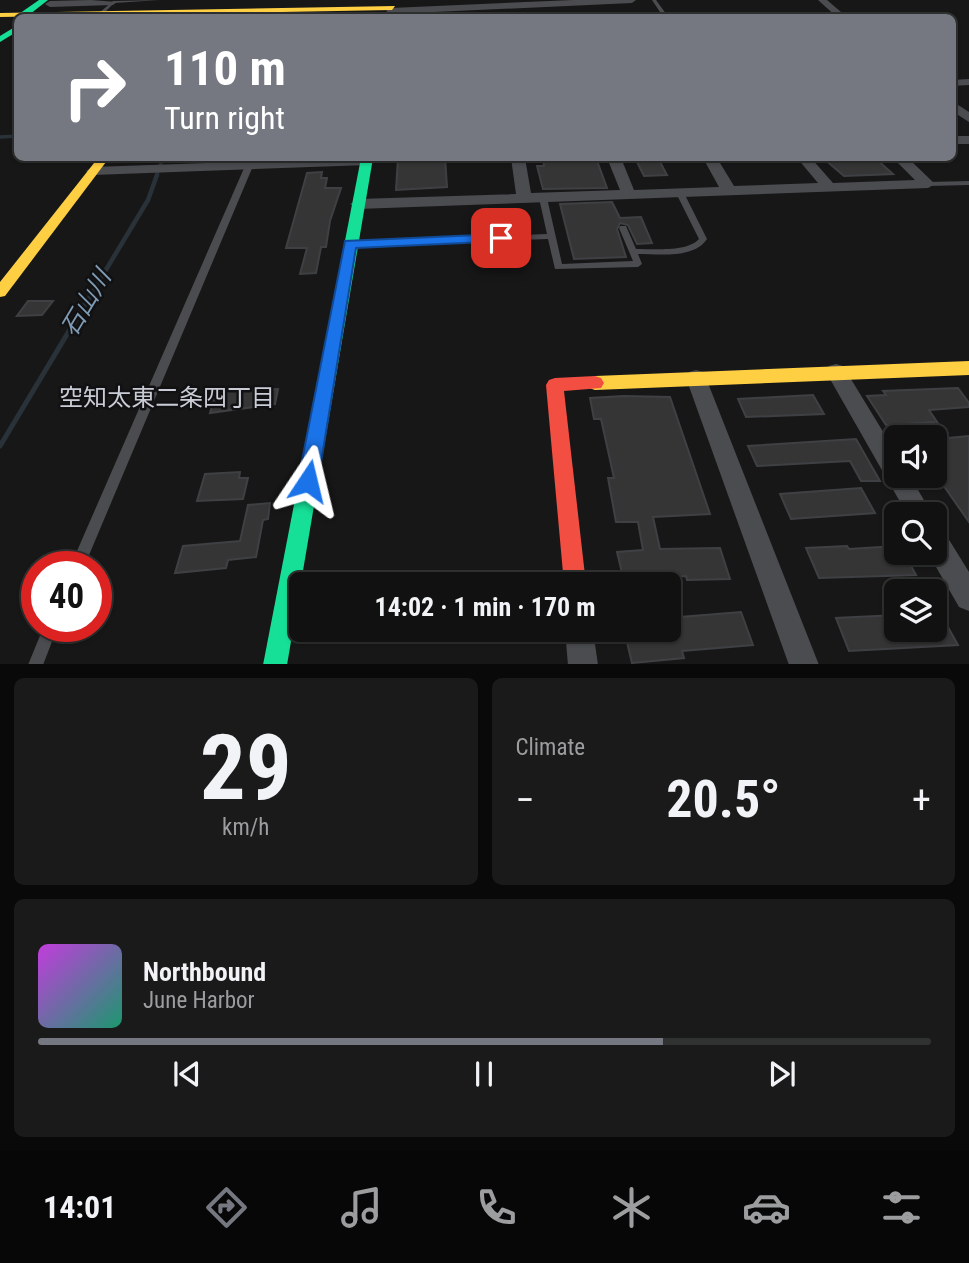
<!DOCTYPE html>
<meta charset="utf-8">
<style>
body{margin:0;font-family:"Roboto Condensed","Noto Sans JP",sans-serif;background:#1a1a1a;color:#f1f3f6;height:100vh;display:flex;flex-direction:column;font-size:26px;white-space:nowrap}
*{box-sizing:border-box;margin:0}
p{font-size:23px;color:#9c9d9f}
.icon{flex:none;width:38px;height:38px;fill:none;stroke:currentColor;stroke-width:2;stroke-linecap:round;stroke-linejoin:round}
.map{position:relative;height:664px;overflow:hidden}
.drawer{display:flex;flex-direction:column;gap:14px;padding:14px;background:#090909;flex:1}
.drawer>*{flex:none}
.guide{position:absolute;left:14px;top:14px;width:942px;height:147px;border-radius:10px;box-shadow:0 2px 5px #0004,0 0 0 2px #303131;background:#757880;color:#fff;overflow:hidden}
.fabs{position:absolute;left:884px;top:425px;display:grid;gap:14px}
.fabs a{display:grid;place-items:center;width:63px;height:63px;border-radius:10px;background:#111;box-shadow:0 2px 5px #0004,0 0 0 2px #303131;font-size:35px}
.speed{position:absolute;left:21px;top:551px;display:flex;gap:14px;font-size:35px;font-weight:700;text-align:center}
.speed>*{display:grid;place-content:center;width:91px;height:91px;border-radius:50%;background:#111;box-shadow:0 2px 5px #0004,0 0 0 2px #303131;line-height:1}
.speed .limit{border:10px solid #d22;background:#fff;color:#111}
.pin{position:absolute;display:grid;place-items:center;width:60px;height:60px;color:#fff;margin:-30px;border-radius:14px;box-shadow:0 4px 10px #0006}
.me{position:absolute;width:77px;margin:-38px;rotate:10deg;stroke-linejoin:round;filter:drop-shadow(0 0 5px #0008)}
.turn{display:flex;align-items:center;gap:24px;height:147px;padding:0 35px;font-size:32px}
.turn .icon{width:91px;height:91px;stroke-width:2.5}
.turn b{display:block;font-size:49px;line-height:60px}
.big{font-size:52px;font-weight:700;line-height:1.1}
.drawer .tile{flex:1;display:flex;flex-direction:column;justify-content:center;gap:10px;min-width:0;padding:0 24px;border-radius:10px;background:#1a1a1a}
.drawer .dial{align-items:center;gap:0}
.dial b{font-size:91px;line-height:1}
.song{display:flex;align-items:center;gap:21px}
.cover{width:84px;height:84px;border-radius:10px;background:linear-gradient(135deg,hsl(290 70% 55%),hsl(160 70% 35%))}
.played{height:7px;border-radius:4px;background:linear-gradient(90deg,#757880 70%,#303131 70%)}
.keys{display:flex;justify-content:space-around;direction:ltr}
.heat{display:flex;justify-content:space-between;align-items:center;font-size:38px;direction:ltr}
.drawer .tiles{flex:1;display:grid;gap:14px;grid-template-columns:1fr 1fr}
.tile:last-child{grid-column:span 2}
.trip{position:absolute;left:289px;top:572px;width:392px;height:70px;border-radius:10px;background:#111;box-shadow:0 2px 5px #0004,0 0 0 2px #303131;font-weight:700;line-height:70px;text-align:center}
.menu{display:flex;height:112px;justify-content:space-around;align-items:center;background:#070707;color:#9c9d9f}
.menu .icon{width:49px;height:49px}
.menu .current{color:#757880}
.menu b{font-size:32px;color:#f1f3f6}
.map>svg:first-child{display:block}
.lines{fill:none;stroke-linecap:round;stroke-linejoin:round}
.stream-far2{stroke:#2a3239;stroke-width:3.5}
.stream-far1{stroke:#2a3239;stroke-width:4.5}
.stream{stroke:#2a3239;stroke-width:5}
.building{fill:#353536;stroke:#3f4043;stroke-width:2}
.lane{fill:#4b4c50;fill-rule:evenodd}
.street{fill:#4b4c50;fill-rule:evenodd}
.fast{fill:#16e098;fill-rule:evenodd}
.slow{fill:#ffcf43;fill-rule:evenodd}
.jam{fill:#f24e42;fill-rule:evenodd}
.route{fill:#1a73e8;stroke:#114b97;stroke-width:2}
.labels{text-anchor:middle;stroke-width:5;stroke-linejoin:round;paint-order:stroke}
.water-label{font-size:24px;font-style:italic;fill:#7f9bb3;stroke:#111113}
.neighbourhood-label{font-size:24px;fill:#c9ccd4;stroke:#111113}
</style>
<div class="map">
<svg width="969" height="665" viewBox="0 0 969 665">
<rect width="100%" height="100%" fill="#171717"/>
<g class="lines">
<g class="stream-far2">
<polyline points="0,137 18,136"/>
<polyline points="156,177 163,158"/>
</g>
<polyline class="stream-far1" points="86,303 148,200 157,175"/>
<polyline class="stream" points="0,446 87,301"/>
</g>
<g class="building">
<polygon points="398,158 445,158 447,187 396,190"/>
<polygon points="543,158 596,158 607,188 543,189 537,166 544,166"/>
<polygon points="635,158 658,158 667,175 644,176"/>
<polygon points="823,158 875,158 893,174 844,176"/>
<polygon points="322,172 321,178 327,178 325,188 341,188 330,221 326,247 321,247 316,273 300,274 307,248 286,248 307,173"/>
<polygon points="612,202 620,218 641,217 652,243 637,244 628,225 620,223 617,229 626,257 574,259 560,204"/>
<polygon points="28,301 53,301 42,315 17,316"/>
<polygon points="958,388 969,403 969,407 929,410 948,438 969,436 969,522 934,472 934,422 886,425 867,396 886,395 883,391"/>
<polygon points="278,389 275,404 210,413 216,392"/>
<polygon points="813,395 824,414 746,417 738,399"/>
<polygon points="624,396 670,397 710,514 653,517 660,549 720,548 730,579 687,580 686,576 624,581 617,552 643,550 638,522 616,522 608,478 614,478 601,419 594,419 590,398"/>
<polygon points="856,439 880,481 861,481 850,461 757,466 748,446"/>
<polygon points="240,472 239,478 248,478 243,499 197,501 205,474"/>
<polygon points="861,488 875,513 791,519 780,494"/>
<polygon points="270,503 268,519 263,520 256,557 228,560 226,568 175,573 183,546 240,541 248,505"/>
<polygon points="847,546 849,549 896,546 896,553 904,553 916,575 819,578 806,548"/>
<polygon points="934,602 958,645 849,651 836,618 896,615 896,630 934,630"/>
<polygon points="741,612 753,645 682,651 684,658 632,663 624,630 668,630 668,618"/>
</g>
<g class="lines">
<g class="lane">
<polygon points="160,0 114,3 103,14 99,13 113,1"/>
<polygon points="652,0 656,0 669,18 664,18"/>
<polygon points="249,164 253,166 84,567 70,567 245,166"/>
<polygon points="969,181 969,185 928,186 924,184 928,182"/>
<path d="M677,191H680L684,193L707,239C694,259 659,254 638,254L642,264L638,267L555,269L548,239L351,247L347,244L351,241L547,234L539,198L543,196L547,198L562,264L633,261L619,228L620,226H626L636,249C653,249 688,252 699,239L676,193Z"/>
<polygon points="44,626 58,626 43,665 28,665"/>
</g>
<g class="street">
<polygon points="91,0 117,2 113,5 50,7 45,4 50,1"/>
<polygon points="573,0 636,0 632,3 391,14 386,11 391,8"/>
<polygon points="818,0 827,0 848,18 838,18"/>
<polygon points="969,79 969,85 952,86 952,80"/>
<polygon points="952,101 969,112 969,122 952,111"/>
<rect x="952" y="136" width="17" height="8"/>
<polygon points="348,158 370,158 374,161 367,165 93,175 86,171 93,167"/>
<polygon points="511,158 525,158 531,193 620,190 607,158 621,158 634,190 719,187 703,158 717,158 734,186 818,183 797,158 811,158 833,183 915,180 893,158 908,158 935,184 928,188 358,209 350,204 358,199 516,194"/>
<polygon points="836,364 843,366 896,453 896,476 910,476 932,514 907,514 826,372 829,366"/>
<polygon points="696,370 703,372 706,378 819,665 789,665 686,378 689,372"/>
<polygon points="934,526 943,530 969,572 969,611 959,607 928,553 934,553"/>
<polygon points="565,630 593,630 598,665 568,665"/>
</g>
<g class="fast">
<polygon points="39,0 48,0 25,18 16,20 16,16"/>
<polygon points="18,25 18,31 0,42 0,36"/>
<polygon points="361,158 373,158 287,665 263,665"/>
</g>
<g class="slow">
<polygon points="395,6 392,10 0,17 0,13"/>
<polygon points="98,158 109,158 5,296 0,297 0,282"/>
<polygon points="969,361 969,375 595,390 589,388 586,383 589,378 595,376"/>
</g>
<polygon class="jam" points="595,376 601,378 604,383 601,388 564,391 586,584 564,584 546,385 549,380 555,378"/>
</g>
<polygon class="route" points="501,234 506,235 506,241 356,248 318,481 315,487 308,490 301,487 298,481 345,241"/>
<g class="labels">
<g class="water-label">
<text transform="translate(86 303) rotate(-59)" y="8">石山川</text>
</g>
<g class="neighbourhood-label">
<text x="167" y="406">空知太東二条四丁目</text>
</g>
</g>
</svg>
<div class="fabs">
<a><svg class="icon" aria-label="sound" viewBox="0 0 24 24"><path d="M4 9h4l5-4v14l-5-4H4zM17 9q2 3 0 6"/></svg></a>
<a><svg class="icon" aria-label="search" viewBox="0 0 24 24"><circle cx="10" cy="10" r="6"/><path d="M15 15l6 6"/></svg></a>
<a><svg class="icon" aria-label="layers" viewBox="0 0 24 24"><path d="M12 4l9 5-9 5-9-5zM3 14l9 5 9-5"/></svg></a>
</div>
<div class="speed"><div class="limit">40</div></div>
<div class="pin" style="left:501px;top:238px;background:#d93025"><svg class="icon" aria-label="arrive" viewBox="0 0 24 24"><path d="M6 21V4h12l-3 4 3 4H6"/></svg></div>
<svg class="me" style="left:308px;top:481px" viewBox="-20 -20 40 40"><path d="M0-17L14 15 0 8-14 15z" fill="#1a73e8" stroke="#fff" stroke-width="4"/></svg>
<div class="trip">14:02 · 1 min · 170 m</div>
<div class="guide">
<div class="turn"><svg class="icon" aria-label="right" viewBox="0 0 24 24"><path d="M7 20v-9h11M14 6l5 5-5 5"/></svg><div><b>110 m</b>Turn right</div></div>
</div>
</div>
<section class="drawer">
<div class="tiles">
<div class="tile dial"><b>29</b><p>km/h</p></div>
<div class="tile"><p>Climate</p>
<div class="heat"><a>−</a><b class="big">20.5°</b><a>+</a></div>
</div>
<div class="tile">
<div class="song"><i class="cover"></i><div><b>Northbound</b><p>June Harbor</p></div></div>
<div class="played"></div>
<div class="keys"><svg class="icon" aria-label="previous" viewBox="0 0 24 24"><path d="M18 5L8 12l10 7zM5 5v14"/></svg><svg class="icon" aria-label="pause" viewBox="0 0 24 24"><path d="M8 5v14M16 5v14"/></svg><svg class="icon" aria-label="next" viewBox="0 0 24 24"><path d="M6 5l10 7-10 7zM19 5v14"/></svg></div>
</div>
</div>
</section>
<nav class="menu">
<b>14:01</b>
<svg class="icon current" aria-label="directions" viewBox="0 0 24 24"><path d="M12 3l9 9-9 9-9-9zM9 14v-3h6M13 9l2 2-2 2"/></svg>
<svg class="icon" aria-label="music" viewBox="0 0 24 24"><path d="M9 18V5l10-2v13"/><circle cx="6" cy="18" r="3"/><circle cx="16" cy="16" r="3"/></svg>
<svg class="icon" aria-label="phone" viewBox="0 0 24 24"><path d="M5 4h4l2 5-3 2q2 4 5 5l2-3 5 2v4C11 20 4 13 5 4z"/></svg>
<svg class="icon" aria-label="climate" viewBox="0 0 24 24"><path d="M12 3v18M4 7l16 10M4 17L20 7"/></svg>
<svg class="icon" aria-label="car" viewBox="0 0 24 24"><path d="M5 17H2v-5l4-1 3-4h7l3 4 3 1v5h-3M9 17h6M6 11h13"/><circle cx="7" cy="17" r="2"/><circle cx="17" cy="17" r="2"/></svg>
<svg class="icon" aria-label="filters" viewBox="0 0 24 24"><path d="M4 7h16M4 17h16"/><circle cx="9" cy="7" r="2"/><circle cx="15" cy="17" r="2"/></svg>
</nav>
